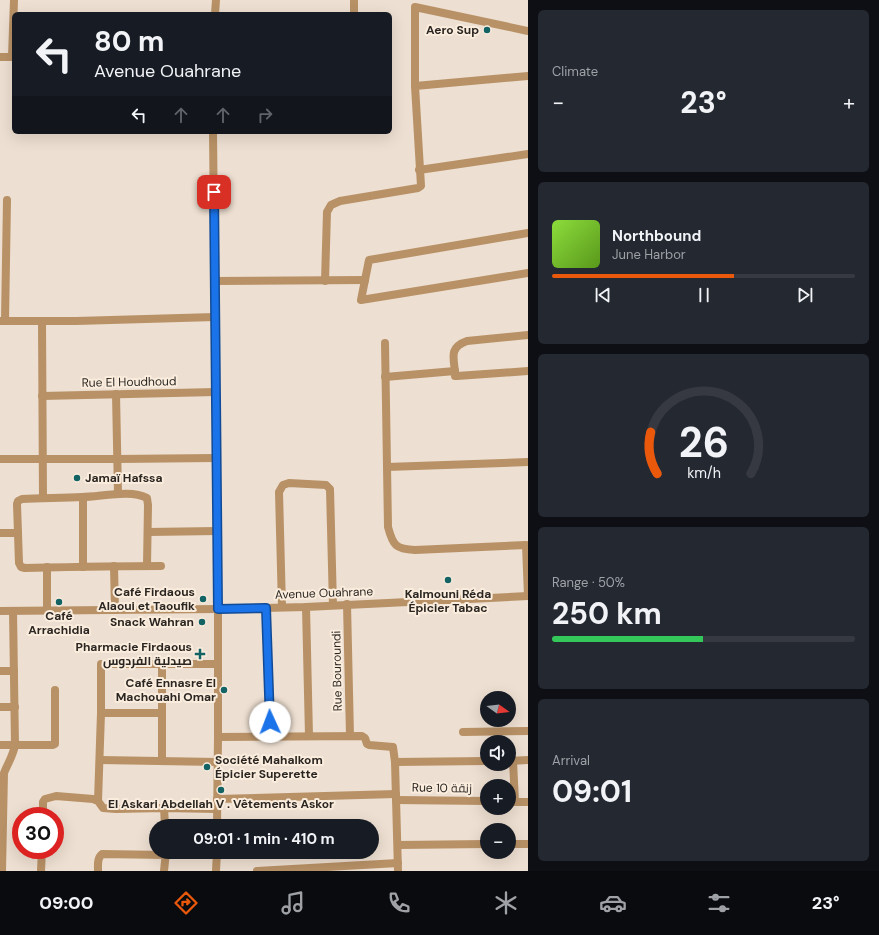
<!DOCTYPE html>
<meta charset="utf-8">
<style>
body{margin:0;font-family:"DM Sans",Cairo,sans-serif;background:#242831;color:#f1f3f6;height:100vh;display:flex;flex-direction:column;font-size:15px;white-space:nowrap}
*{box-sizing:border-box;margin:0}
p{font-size:13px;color:#9ea1a6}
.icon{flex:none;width:22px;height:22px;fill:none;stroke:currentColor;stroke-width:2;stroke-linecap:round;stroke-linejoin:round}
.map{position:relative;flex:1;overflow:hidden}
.sheet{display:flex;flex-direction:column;gap:10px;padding:10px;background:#0d0f14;width:351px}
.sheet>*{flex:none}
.hud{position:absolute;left:12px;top:12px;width:380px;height:122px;border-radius:6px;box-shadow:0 4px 16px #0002;background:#171b24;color:#f1f3f6;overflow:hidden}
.needle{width:26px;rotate:105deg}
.tools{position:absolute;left:480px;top:691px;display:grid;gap:8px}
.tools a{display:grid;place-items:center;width:36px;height:36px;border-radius:50%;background:#171b24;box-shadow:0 4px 16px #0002;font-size:20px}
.speed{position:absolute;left:12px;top:807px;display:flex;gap:8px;font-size:20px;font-weight:700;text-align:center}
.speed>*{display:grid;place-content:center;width:52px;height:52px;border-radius:50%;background:#171b24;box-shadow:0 4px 16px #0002;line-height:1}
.speed .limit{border:6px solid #d22;background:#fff;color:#111}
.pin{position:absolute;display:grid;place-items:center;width:34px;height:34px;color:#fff;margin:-17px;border-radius:8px;box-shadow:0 2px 6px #0006}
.me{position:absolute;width:44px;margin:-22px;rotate:358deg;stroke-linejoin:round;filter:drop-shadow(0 0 3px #0008)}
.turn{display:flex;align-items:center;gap:14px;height:84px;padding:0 16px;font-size:18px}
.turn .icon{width:52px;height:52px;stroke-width:2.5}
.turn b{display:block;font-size:28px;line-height:34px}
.lanes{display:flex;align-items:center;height:38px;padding:0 16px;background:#0003;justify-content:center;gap:20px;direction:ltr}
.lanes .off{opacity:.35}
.big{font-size:30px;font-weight:700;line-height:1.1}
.sheet .widget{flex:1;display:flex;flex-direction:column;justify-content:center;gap:6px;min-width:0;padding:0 14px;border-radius:6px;background:#242831}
.sheet .dial{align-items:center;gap:0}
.dial svg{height:104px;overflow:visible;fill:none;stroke:#363941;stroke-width:7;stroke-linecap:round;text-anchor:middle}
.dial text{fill:#f1f3f6;stroke:none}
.song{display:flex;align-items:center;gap:12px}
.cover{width:48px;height:48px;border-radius:6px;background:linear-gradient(135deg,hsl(90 70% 55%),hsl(90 70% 35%))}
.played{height:4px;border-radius:2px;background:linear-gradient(90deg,#ea580c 60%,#363941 60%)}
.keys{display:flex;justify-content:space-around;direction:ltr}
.heat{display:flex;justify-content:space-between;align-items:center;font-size:22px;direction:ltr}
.charge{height:6px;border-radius:3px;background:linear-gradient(90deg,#34c759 50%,#363941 0)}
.trip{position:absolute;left:149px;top:819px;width:230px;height:40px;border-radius:20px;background:#171b24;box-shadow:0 4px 16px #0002;font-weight:700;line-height:40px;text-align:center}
.menu{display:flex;height:64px;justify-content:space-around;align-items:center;background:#090b0e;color:#9ea1a6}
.menu .icon{width:28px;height:28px}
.menu .current{color:#ea580c}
.menu b{font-size:18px;color:#f1f3f6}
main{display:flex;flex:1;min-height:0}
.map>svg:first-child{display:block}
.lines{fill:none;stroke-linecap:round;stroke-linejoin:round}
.minor{stroke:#b89166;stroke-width:8}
.route-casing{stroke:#114b97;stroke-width:10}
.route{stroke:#1a73e8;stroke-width:7}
.poi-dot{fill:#136364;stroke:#faedde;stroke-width:1.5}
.labels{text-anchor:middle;stroke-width:4;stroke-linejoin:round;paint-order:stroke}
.poi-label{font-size:12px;font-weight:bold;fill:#2b2621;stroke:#faedde;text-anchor:end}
.street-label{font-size:12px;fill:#2b2621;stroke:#faedde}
</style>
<main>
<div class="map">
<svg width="528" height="871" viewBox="0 0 528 871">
<rect width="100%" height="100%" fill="#eddfd1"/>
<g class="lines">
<g class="minor">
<polyline points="354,0 354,14"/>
<polyline points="215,14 216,0"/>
<polyline points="0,57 14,57"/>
<polyline points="12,57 14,0"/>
<polyline points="415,86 528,76"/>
<polyline points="213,132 218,609 218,737 217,826"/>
<polyline points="419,170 528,154"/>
<polyline points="528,233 369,260 361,300 528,273"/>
<polyline points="215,281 365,280"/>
<polyline points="325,281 327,212 331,205 340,201 418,188 421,186 415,86 415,7 528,31"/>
<polyline points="0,321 76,321 215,317"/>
<polyline points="5,321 7,200"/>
<polyline points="42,321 43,498"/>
<path d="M385,343L388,527C393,546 396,549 415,550L526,545L528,596"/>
<path d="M455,371C453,356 450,347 467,341L528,335"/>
<polyline points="385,377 455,371 455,376 457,376 528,371"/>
<polyline points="116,394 118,494"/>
<polyline points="42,396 216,392"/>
<polyline points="0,459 117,459 216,458"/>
<polyline points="387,467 528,462"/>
<polyline points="148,532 217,531"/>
<polyline points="0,533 18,533"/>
<polyline points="114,566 115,610"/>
<path d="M147,566L148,505L147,498C131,489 100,497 82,497C62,498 42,498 22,499L18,501L17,504L19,563L21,567L25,568C70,567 115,566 161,566"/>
<polyline points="47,567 47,611"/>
<polyline points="83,567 83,497"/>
<polyline points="347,604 350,736"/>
<polyline points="282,607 279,492 283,485 289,483 326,485 330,489 333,605"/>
<polyline points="306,607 309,736"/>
<polyline points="266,608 271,736"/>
<polyline points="0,611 218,609 306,607 528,596"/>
<polyline points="162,664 162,761"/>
<polyline points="0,671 14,671"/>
<polyline points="0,707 15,707"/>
<polyline points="101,713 162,713"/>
<polyline points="463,732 528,731"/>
<polyline points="218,737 362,736 365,738 367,744 369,745 393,747 395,762 398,871"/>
<polyline points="0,745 53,745 55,744 55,690"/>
<polyline points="100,760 217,762"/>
<polyline points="509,761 528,760"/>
<polyline points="513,761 515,802"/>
<polyline points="395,762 487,761"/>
<polyline points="217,799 396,794"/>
<polyline points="396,800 487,801"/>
<polyline points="98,801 101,713 101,664 218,664"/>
<polyline points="509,802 528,802"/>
<polyline points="164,808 165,826"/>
<polyline points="43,816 43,802 45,799 56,796 93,799 98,801 103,808 116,809 164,808 217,809"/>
<polyline points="509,844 528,844"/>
<polyline points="398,845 487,844"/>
<path d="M2,871L4,773C8,763 13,756 15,745L13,611"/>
<polyline points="41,871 42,850"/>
<path d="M98,871C98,865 97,858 102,854L166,855"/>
<polyline points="164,871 166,852"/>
<polyline points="216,871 217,852"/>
<polyline points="257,871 398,863"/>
</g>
</g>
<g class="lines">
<defs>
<polyline id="route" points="214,192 218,609 266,608 270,722"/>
</defs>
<use href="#route" class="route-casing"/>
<use href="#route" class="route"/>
</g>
<g class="poi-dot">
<circle cx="487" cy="30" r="4"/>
<circle cx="77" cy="478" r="4"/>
<circle cx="448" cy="580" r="4"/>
<circle cx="203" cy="599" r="4"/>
<circle cx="59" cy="602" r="4"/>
<circle cx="202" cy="622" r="4"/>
<path d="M198 648h4v4h4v4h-4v4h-4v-4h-4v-4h4z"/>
<circle cx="224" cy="690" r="4"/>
<circle cx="207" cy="767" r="4"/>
<circle cx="221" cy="790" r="4"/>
</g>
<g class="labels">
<g class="poi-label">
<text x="479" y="34">Aero Sup</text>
<text x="85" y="482" text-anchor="start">Jamaï Hafssa</text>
<text x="195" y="596">Café Firdaous<tspan x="195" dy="14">Alaoui et Taoufik</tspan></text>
<text x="448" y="598" text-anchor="middle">Kalmouni Réda<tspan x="448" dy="14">Épicier Tabac</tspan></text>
<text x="59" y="620" text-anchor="middle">Café<tspan x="59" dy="14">Arrachidia</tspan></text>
<text x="194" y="626">Snack Wahran</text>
<text x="192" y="651">Pharmacie Firdaous<tspan x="192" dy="14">صيدلية الفردوس</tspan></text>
<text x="216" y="687">Café Ennasre El<tspan x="216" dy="14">Machouahi Omar</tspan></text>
<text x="215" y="764" text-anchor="start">Société Mahalkom<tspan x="215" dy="14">Épicier Superette</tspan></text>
<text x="221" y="808" text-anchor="middle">El Askari Abdellah V . Vêtements Askor</text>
</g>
<g class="street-label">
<text transform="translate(129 382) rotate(-1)" y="4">Rue El Houdhoud</text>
<text transform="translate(324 593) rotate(-2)" y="4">Avenue Ouahrane</text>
<text transform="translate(337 671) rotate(-91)" y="4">Rue Bouroundi</text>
<text transform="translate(442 788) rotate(1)" y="4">Rue 10 زنقة</text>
</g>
</g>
</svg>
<div class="tools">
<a><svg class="needle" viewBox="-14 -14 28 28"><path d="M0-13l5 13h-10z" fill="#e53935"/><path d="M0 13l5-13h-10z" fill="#9ea1a6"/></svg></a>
<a><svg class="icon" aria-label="sound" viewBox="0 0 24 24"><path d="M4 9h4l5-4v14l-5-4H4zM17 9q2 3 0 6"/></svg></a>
<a>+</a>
<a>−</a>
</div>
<div class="speed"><div class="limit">30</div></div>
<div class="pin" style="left:214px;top:192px;background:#d93025"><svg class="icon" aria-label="arrive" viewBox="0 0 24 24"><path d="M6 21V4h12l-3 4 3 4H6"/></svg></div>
<svg class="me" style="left:270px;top:722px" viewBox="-20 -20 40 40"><circle r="19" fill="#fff"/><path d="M0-13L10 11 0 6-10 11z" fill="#1a73e8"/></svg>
<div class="trip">09:01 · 1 min · 410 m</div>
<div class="hud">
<div class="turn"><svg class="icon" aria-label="left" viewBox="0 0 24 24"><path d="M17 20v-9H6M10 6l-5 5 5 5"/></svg><div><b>80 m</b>Avenue Ouahrane</div></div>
<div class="lanes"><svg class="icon" aria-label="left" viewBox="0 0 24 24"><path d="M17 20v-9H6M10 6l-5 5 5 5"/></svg><svg class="icon off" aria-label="ahead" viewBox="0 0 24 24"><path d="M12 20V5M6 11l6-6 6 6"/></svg><svg class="icon off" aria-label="ahead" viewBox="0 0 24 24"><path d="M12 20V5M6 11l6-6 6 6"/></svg><svg class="icon off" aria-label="right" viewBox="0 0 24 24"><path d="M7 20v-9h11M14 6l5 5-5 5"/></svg></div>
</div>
</div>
<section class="sheet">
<div class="widget"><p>Climate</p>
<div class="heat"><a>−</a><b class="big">23°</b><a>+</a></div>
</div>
<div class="widget">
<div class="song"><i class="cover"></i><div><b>Northbound</b><p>June Harbor</p></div></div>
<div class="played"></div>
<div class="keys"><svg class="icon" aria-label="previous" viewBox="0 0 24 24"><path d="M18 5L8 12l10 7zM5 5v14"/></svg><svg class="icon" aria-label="pause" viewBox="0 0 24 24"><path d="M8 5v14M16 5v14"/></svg><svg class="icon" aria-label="next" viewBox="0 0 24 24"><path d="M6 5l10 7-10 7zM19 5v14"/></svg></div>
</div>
<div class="widget dial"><svg viewBox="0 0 100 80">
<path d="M14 69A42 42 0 1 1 86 69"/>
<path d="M14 69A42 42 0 0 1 9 37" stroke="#ea580c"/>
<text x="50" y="56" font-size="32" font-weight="700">26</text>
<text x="50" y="72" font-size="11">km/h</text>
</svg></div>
<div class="widget"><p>Range · 50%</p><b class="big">250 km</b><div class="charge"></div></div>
<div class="widget"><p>Arrival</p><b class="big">09:01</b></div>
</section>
</main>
<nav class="menu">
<b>09:00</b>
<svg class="icon current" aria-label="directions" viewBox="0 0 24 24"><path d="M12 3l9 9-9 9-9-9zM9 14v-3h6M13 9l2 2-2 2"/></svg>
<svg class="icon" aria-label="music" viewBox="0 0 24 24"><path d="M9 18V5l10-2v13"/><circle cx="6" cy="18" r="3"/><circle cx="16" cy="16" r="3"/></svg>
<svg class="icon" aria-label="phone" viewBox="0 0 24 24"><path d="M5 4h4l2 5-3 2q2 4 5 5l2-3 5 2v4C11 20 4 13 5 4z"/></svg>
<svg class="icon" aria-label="climate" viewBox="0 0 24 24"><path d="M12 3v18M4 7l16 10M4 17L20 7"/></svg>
<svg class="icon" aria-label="car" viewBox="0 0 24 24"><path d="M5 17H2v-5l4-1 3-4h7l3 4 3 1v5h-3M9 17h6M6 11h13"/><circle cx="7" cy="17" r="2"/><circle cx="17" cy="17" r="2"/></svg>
<svg class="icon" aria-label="filters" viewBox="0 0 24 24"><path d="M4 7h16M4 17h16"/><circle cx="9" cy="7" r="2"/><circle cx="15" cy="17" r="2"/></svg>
<b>23°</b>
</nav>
